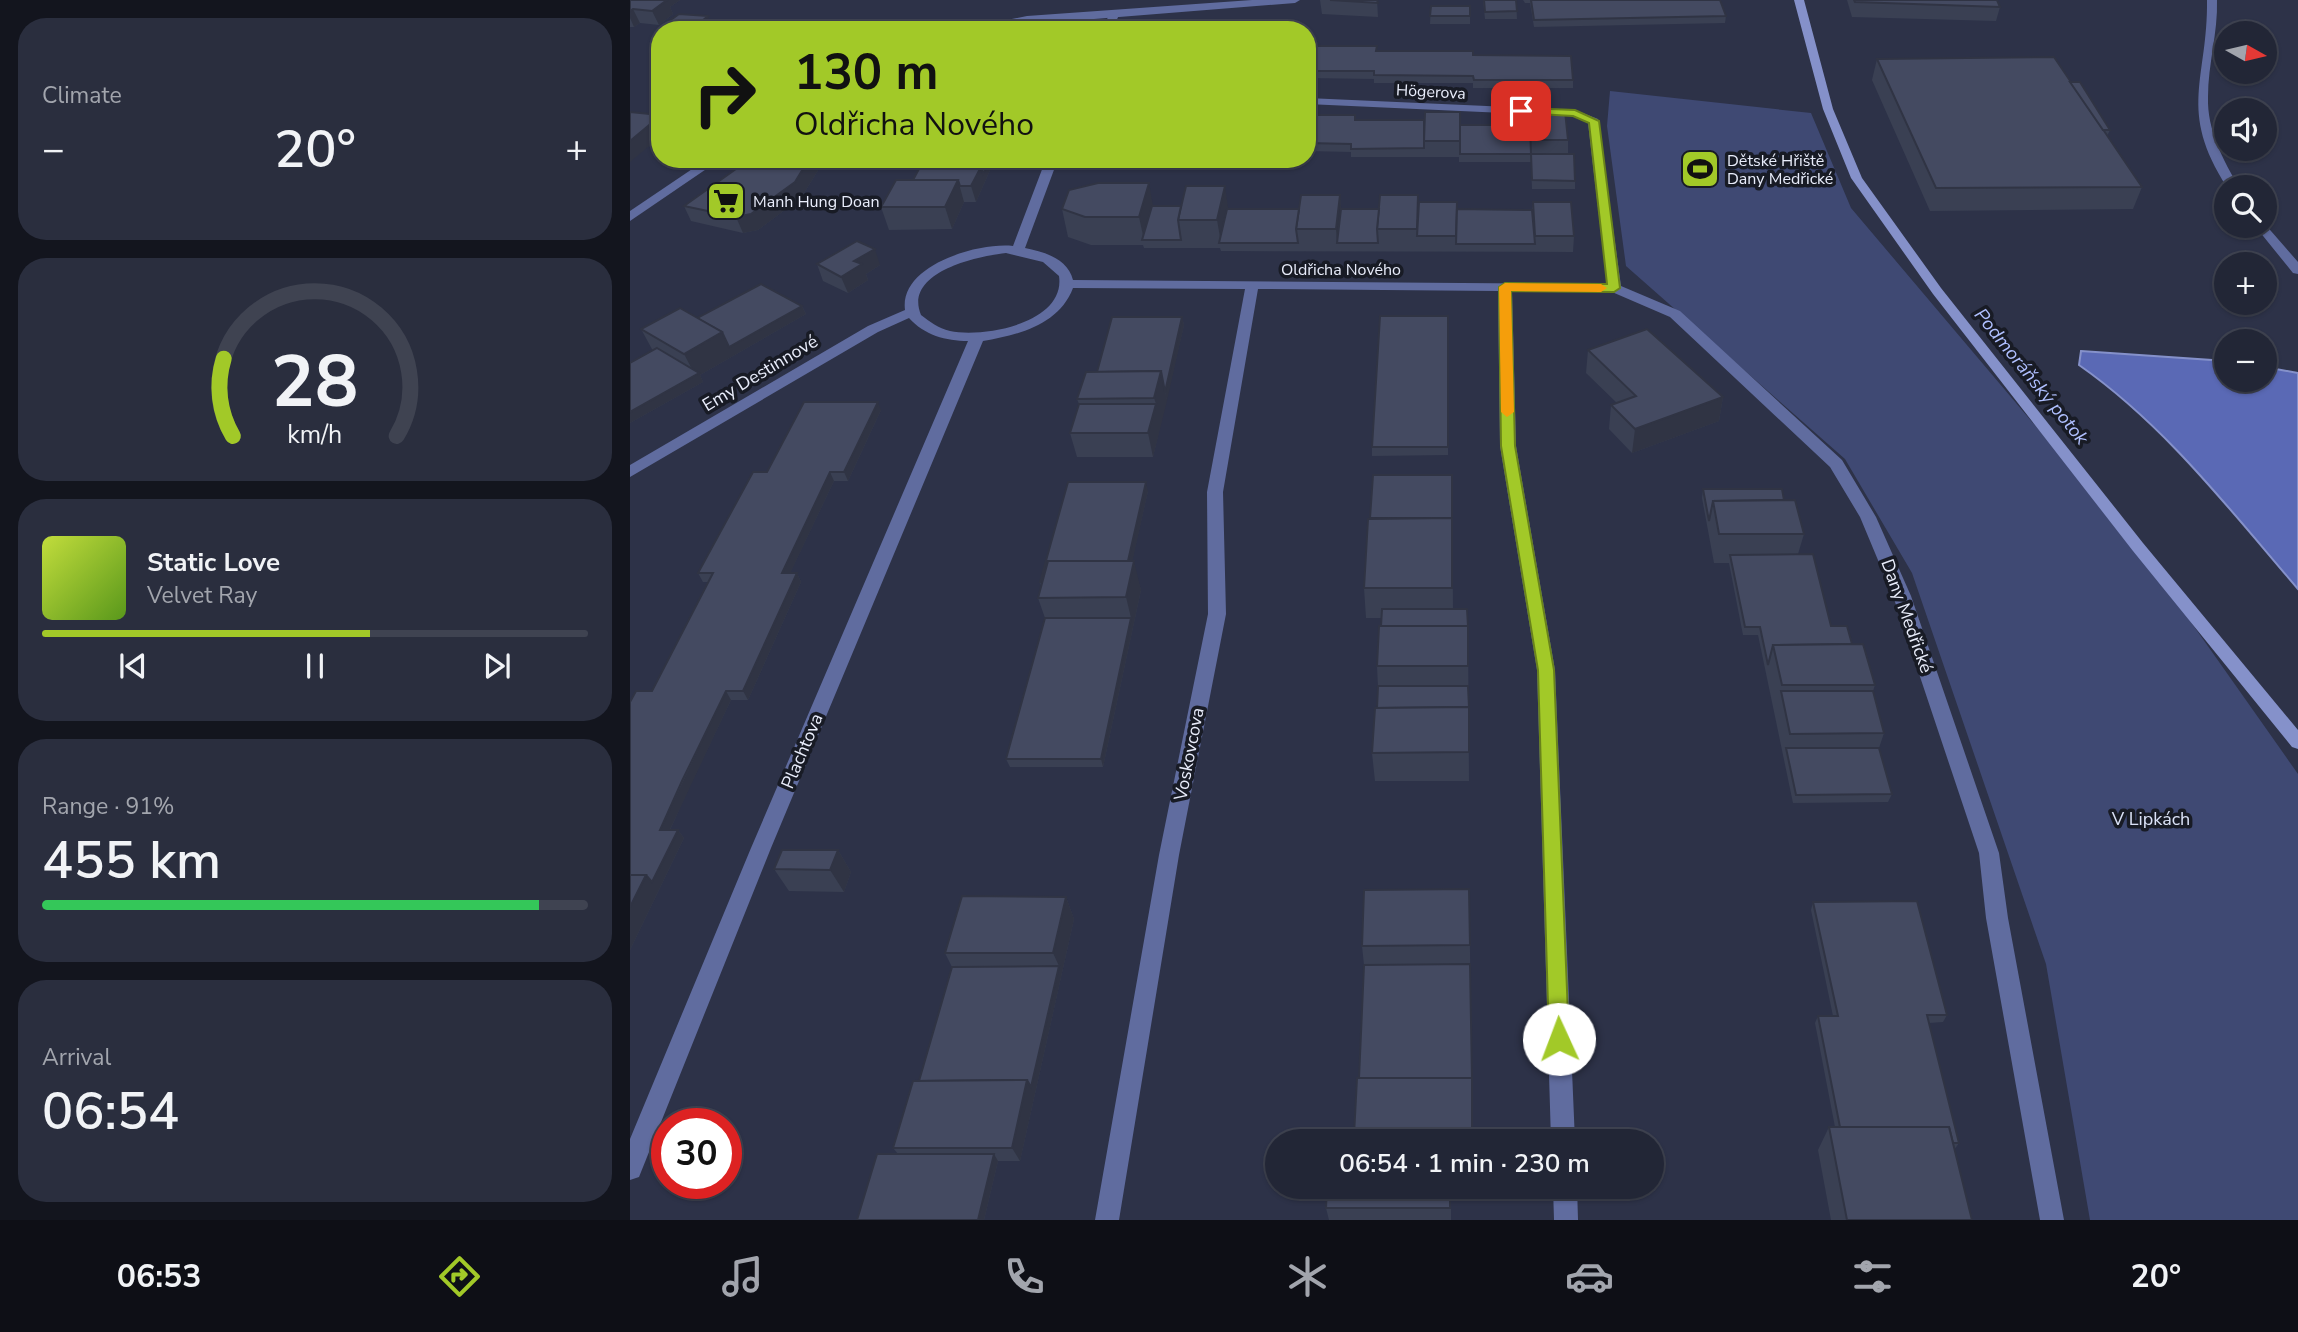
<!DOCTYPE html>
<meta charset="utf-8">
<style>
body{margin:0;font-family:"Nunito Sans",sans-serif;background:#2a2e3e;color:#f1f3f6;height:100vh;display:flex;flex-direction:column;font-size:26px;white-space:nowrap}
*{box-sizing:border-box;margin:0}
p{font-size:23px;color:#a2a5ad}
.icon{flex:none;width:38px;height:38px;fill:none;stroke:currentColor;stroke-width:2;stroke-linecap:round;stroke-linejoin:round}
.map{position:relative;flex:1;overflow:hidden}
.drawer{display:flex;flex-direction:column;gap:18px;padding:18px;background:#13151e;width:630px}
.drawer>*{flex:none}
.banner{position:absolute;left:21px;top:21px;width:665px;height:147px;border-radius:28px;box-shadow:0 2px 5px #0004,0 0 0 2px #3f4351;background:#a2c928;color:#111;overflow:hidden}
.needle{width:46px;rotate:98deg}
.controls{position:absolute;left:1584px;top:21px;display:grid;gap:14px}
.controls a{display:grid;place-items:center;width:63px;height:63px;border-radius:50%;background:#222636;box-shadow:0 2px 5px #0004,0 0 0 2px #3f4351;font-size:35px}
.speed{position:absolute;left:21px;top:1108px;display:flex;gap:14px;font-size:35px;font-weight:700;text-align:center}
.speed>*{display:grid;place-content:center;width:91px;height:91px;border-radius:50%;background:#222636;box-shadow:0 2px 5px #0004,0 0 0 2px #3f4351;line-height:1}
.speed .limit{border:10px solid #d22;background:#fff;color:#111}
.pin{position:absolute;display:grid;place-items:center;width:60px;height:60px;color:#fff;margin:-30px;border-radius:14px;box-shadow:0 4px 10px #0006}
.me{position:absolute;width:77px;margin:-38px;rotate:358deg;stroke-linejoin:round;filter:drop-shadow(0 0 5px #0008)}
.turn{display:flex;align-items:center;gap:24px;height:147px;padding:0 28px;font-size:32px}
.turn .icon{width:91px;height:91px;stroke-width:2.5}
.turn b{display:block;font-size:49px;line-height:60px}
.big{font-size:52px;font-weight:600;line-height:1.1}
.drawer .card{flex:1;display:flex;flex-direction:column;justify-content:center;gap:10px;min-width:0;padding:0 24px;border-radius:28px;background:#2a2e3e}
.drawer .dial{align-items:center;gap:0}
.dial svg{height:182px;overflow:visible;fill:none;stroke:#3f4351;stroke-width:7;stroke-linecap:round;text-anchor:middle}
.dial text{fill:#f1f3f6;stroke:none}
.song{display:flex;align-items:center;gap:21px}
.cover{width:84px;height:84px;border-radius:10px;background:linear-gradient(135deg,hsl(70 70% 55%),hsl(90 70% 35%))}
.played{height:7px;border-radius:4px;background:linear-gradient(90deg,#a2c928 60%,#3f4351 60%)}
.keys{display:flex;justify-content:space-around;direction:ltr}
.heat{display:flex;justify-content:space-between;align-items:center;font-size:38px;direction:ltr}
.charge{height:10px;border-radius:5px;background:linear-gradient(90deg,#34c759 91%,#3f4351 0)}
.trip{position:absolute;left:635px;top:1129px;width:399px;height:70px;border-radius:35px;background:#222636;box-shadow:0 2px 5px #0004,0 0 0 2px #3f4351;font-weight:600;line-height:70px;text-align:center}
.tabs{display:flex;height:112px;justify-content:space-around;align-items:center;background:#0e0f16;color:#a2a5ad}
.tabs .icon{width:49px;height:49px}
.tabs .on{color:#a2c928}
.tabs b{font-size:32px;color:#f1f3f6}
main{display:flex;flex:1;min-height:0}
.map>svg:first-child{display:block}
.green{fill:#3f4973}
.water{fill:#5a69b5;stroke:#8591ca;stroke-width:2}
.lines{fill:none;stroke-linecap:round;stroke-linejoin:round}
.stream{fill:#8591ca;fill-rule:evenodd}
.minor{fill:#606c9f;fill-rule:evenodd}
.tertiary{fill:#606c9f;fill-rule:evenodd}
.wall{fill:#3a4053}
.shaded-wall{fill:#303444}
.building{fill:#444a61;stroke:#303444;stroke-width:2}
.route{fill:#a2c928;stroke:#69831a;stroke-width:2}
.slow{fill:#f59e0b}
.labels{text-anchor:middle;stroke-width:7;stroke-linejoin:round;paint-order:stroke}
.far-street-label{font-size:16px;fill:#e9edfb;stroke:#181b25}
.far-poi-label{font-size:16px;fill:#e9edfb;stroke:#181b25;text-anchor:start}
.street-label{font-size:18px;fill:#e9edfb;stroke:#181b25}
.park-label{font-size:18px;fill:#dbe2f7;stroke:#181b25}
.water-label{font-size:19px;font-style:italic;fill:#afbffe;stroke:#181b25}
</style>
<main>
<section class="drawer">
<div class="card"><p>Climate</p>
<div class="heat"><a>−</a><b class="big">20°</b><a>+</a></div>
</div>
<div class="card dial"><svg viewBox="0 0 100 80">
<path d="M14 69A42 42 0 1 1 86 69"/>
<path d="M14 69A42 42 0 0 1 10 35" stroke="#a2c928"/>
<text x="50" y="56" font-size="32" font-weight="700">28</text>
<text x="50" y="72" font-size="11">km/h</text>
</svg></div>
<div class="card">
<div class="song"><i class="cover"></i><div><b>Static Love</b><p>Velvet Ray</p></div></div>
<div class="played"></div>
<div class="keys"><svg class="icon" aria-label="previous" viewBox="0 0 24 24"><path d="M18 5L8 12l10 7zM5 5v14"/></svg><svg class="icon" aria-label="pause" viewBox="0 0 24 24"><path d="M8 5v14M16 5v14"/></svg><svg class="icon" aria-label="next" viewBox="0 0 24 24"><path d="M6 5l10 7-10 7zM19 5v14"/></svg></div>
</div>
<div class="card"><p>Range · 91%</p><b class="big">455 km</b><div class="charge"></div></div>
<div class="card"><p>Arrival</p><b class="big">06:54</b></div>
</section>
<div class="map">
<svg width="1668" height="1220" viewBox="0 0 1668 1220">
<rect width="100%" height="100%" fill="#2d3248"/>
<polygon class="green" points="980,91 1181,113 1221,208 1508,547 1668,774 1668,1220 1460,1220 1416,964 1282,573 1215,459 996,266 977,126"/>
<path class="water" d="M1451,351L1596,361V380H1634L1635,367L1668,373V589C1600,510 1535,425 1449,365Z"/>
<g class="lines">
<polygon class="stream" points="1164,0 1174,0 1203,109 1232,178 1311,288 1513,543 1668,730 1668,749 1662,747 1503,551 1303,294 1221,178 1193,109"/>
<g class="minor">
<polygon points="484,12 489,15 482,30 472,30 479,15"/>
<path d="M677,98L945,110L968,119L991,286L1050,311L1212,460L1246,517L1281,596L1369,853L1378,918L1434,1220H1410L1356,918L1349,853L1263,596L1230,517L1200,467L1040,317L982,292L882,291L886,446L925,670L945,1141H921L907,670L870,446L868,291L628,289L593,492L596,614L549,855L489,1220H465L529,855L578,614L577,492L615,289L443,288C429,325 388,335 353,341L141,848L9,1177L0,1180V1139L121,848L338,341C316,341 294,335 279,318L248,332L0,477V465L238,326L275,310C269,265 349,242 383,246L416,159H428L395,248C415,252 438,259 443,280L977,284L958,123L943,116L677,104ZM376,253L413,262L429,276C436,323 354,338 320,331C308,328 300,322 291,315C273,272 348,256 376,253Z"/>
<polygon points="923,1186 947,1186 948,1220 924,1220"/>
</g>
<g class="tertiary">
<polygon points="622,0 670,0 665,3 327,30 397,16"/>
<path d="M1577,0H1587C1588,33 1578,64 1578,97C1577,130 1593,160 1609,187H1597C1547,110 1578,79 1577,0Z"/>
<polygon points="77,159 91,159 0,221 0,211"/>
<polygon points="1634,223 1668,262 1668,274 1663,273 1625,226 1634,226"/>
</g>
</g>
<g class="wall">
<polygon points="0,0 50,0 40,7 43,14 29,25 10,23 4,27 0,27"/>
<polygon points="690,0 747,0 748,17 692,14"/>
<polygon points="853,0 886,0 887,19 855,19"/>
<polygon points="893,0 1090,0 1096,16 1095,23 904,27 900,3 895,3"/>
<polygon points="1217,0 1367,0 1370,7 1366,21 1222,17"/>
<polygon points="801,6 840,6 840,24 800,24"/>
<polygon points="677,39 682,46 747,46 747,51 843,55 943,80 943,88 843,88 843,83 744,83 744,79 677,78"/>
<polygon points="1247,59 1440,82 1480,130 1477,136 1512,187 1503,209 1300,211 1242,80"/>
<polygon points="901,111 938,140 938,154 945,181 945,189 902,189 901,162 829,162 829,157 721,157 721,152 677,151 677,115 725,115 725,120 830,137 900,125"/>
<polygon points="120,159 195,159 171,198 128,230 113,233 61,221 54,206"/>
<polygon points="300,159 365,159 346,202 334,202 322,229 259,230 251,207 296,167"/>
<polygon points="710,195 711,209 749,209 789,202 827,209 902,210 903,202 944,236 943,252 591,251 590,248 514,248 513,245 461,245 438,237 432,209 523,206 598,209 669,209"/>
<polygon points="187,264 250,265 236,274 238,280 218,293 193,281"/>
<polygon points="172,306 176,314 70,375 73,382 0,423 0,363 23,351 11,329 67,318"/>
<polygon points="552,317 554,325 523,457 447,457 440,433 449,404 447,399 467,372"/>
<polygon points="818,324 818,455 742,456 742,447"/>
<polygon points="958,350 1093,397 1089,421 1002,453 979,429 981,405 987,403 956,373"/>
<polygon points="251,410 218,481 204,481 160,573 167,573 171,582 118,700 101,700 58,790 40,830 48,830 54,838 0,950 0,702 22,691 79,582 73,582 68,573 137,472"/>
<polygon points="822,475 823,609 838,626 839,781 745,781 742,753 747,708 748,687 747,666 752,618 736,618 734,588 740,518"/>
<polygon points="1073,489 1154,500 1174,534 1168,554 1201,626 1222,644 1245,685 1243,691 1254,733 1249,748 1262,794 1258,802 1163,803 1128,635 1113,635 1099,563 1084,563 1072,498"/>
<polygon points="518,491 502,561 511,590 473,767 380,767 376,759 415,618 408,598 411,586 410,582"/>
<polygon points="208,850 221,872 214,892 159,891 144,869"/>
<polygon points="839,889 842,1078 724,1135 729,1078 734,965 732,946"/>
<polygon points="436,897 444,919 390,1161 368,1161 354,1220 227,1220 268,1154 263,1148 289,1081 322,967 315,953"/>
<polygon points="1183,902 1317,1015 1313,1022 1299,1023 1329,1143 1324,1150 1342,1220 1201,1220 1188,1150 1199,1127 1205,1127 1185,1023 1188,1016 1203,1016 1181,910"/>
<polygon points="821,1186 821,1220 699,1220 696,1208"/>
</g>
<g class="shaded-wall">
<polygon points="26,0 50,0 40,7 43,14 29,25 22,11"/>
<polygon points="3,9 10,23 4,27 0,18 0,11"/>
<polygon points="78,16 81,24 74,30 61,30"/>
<polygon points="682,39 683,54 678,71 677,64"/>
<polygon points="30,116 30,137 0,162 0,141"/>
<polygon points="179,159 195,159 171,198 128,230 113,233 106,217"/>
<polygon points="360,159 365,159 346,202 341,186 351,167"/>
<polygon points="328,180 334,202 322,229 315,207"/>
<polygon points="519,183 524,211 514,240 509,217"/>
<polygon points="595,186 599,214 591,243 587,220"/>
<polygon points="710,195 712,217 707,243 706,229"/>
<polygon points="245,249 250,265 236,274 238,280 218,293 211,277 224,261"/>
<polygon points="172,306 176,314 70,375 73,382 0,423 0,412 65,375 54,354 92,332"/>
<polygon points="552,317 554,325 537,401 535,392"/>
<polygon points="531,371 537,401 523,457 518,433 526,404 524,398"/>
<polygon points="1093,397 1089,421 1002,453 1005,429"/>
<polygon points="248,402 251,410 218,481 214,472"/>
<polygon points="200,472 204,481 156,582 152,573"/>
<polygon points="516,482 518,491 496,590 493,581"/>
<polygon points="504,561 511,590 473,767 471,759 501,618 496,597"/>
<polygon points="167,573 171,582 118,700 113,691"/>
<polygon points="96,691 101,700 36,838 30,830"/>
<polygon points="48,830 54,838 0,950 0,907 16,875"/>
<polygon points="208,850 221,872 214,892 200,870"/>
<polygon points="436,897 444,919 390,1161 382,1148 397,1080 429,966 423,953"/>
<polygon points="364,1154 368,1161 354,1220 348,1220"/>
</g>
<g class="building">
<polygon points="0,0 37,0 22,11 3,9 0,11"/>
<polygon points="700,0 747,0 748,3"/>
<polygon points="854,0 886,0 887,11 855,12"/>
<polygon points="901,0 1090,0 1096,16 904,20"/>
<polygon points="1224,0 1367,0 1370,7 1225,2"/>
<polygon points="801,6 840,6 840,16 800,16"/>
<polygon points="49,14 78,16 61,30 30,28"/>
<polygon points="677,39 682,39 677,64"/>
<polygon points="682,46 747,46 746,51 843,51 843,55 941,56 943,80 844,80 843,76 744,75 744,71 678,71"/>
<polygon points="1424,57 1512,187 1306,188 1247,59"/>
<polygon points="1440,82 1450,82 1480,130 1473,130"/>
<polygon points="901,111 935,111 938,140 902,140"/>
<polygon points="0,112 30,115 30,116 0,141"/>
<polygon points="795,112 830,112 830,141 794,141"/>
<polygon points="677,115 725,115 725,120 794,120 794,148 721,149 721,144 677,143"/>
<polygon points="830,125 900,125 901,154 830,154"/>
<polygon points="901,154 944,154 945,181 902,180"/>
<polygon points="120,159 179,159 165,182 121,214 106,217 54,206"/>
<polygon points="300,159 360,159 353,174 351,167 296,167"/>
<polygon points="290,167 351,167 341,186 330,186 328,180 283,180"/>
<polygon points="266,180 328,180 315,207 251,207"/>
<polygon points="468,183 519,183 509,217 455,217 432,209 439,190"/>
<polygon points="556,186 595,186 587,220 548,220"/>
<polygon points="671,195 710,195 706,229 666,229"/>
<polygon points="750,195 788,195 787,229 747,229"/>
<polygon points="789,202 827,202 826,236 787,236"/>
<polygon points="903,202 941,202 944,236 905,236"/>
<polygon points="522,206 551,206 548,220 551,240 512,240"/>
<polygon points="597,209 669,209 666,229 668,243 589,243"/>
<polygon points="711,209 749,209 747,229 748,243 707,243"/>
<polygon points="827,209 902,210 905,244 826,244"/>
<polygon points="227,241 245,249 224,261 232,264 211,277 187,264"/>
<polygon points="131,284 172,306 99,347 92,332 67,318"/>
<polygon points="50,308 92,332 54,354 11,329"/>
<polygon points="750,316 818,316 818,447 742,447"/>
<polygon points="482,317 552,317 535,392 531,371 467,372"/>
<polygon points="1017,329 1093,397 1005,429 981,405 1006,396 958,350"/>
<polygon points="27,348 69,373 0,412 0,363"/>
<polygon points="531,371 524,398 447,399 456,372"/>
<polygon points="174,402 248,402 214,472 200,472 152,573 167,573 113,691 96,691 52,781 30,830 48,830 22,882 16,875 0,875 0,702 6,691 22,691 83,573 68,573 123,472 137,472"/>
<polygon points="449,404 526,404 518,433 440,433"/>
<polygon points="743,475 822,475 822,534 822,518 740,518"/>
<polygon points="438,482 516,482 498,561 418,561 412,582 410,582"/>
<polygon points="1073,489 1152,489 1154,500 1083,501 1079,521"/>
<polygon points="1165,500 1174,534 1089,534 1083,501"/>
<polygon points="822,518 822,588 734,588 738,519"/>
<polygon points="1183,554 1201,626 1217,626 1222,644 1143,645 1138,665 1130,627 1115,627 1100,555"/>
<polygon points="418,561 504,561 496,597 408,598"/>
<polygon points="752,609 837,609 838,626 751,626"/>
<polygon points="415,618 501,618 471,759 376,759"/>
<polygon points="749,626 838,626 838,666 747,666"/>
<polygon points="1233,644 1245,685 1152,685 1143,645"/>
<polygon points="748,686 838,686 839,707 747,708"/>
<polygon points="1151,691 1243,691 1254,733 1160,734"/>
<polygon points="839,707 839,752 742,753 745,708"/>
<polygon points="1156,748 1249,748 1262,794 1166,795"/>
<polygon points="152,850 208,850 200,870 144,869"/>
<polygon points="0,875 16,875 0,907"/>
<polygon points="839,889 840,945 732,946 734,890"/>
<polygon points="332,896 436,897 423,953 315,953"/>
<polygon points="1287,901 1317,1015 1297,1015 1329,1143 1323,1143 1319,1127 1210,1127 1188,1016 1208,1016 1183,902"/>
<polygon points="840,964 842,1078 729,1078 734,965"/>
<polygon points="429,966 401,1087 397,1080 289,1081 322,967"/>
<polygon points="727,1078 842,1078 842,1141 820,1141 820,1135 724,1135"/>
<polygon points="397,1080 382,1148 263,1148 283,1081"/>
<polygon points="1199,1127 1319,1127 1342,1220 1217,1220"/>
<rect x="700" y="1135" width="120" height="6"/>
<polygon points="247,1154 364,1154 348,1220 227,1220"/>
<polygon points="697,1186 820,1186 820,1208 696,1208"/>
</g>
<polygon class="route" points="891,108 945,110 969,121 990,288 984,292 881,291 885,446 924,670 939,1039 936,1046 929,1049 922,1046 919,1039 908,670 871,446 869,287 875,283 977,284 959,123 943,116 888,113 886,111"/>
<polygon class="slow" points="875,283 971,284 977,288 971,292 881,291 884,412 877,417 871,412 869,287"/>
<defs>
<symbol id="stadium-square" viewBox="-11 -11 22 22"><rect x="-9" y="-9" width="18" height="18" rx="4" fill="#a2c928" stroke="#181b25"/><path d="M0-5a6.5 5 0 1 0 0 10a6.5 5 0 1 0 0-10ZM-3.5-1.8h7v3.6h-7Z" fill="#111"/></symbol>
<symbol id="supermarket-square" viewBox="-11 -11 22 22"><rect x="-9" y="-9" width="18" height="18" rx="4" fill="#a2c928" stroke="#181b25"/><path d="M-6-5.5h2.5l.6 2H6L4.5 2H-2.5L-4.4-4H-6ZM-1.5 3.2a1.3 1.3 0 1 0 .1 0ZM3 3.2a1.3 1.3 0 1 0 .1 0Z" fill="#111"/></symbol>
</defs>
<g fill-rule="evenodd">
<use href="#stadium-square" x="1048" y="147" width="44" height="44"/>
<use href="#supermarket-square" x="74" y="179" width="44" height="44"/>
</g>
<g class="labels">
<g class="far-street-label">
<text transform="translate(801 91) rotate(3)" y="6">Högerova</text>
<text x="711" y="275">Oldřicha Nového</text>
</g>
<g class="far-poi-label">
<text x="1097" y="166">Dětské Hřiště<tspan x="1097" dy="18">Dany Medřické</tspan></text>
<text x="123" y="207">Manh Hung Doan</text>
</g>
<g class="street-label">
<text transform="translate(130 373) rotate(-31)" y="6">Emy Destinnové</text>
<text transform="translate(1277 616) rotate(70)" y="6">Dany Medřické</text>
<text transform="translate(172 751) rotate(-67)" y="6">Plachtova</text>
<text transform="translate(559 754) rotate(-79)" y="6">Voskovcova</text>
</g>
<g class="park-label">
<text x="1521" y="825">V Lipkách</text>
</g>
<g class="water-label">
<text transform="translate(1402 376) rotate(51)" y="7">Podmoráňský potok</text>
</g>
</g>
</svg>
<div class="controls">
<a><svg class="needle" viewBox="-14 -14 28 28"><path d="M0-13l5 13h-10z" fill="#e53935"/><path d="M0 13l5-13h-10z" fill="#a2a5ad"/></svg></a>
<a><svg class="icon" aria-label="sound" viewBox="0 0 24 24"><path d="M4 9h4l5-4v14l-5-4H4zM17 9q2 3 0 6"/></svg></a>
<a><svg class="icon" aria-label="search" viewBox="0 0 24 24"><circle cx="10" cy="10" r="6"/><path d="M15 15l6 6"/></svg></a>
<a>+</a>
<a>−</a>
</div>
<div class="speed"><div class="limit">30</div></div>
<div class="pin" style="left:891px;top:111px;background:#d93025"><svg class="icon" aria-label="arrive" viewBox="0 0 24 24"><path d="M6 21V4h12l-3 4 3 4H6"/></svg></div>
<svg class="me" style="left:929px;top:1039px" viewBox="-20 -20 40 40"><circle r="19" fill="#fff"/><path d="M0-13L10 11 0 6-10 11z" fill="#a2c928"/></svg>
<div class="trip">06:54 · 1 min · 230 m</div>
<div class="banner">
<div class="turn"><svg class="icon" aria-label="right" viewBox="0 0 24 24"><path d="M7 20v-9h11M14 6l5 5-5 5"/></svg><div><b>130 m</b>Oldřicha Nového</div></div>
</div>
</div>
</main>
<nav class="tabs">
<b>06:53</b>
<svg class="icon on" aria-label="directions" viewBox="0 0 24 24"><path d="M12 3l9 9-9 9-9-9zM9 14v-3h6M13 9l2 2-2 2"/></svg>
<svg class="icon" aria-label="music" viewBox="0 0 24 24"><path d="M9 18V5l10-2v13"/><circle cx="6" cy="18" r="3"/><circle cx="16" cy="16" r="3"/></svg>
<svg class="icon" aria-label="phone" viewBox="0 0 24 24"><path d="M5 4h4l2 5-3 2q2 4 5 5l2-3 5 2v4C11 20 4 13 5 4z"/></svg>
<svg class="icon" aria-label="climate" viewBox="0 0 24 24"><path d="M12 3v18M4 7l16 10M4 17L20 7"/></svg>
<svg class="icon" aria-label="car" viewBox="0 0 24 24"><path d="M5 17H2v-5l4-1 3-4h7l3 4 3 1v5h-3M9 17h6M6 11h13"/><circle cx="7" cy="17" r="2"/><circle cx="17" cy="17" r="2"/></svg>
<svg class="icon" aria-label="filters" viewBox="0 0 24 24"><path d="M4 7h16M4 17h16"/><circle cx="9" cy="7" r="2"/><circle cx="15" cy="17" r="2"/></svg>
<b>20°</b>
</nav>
